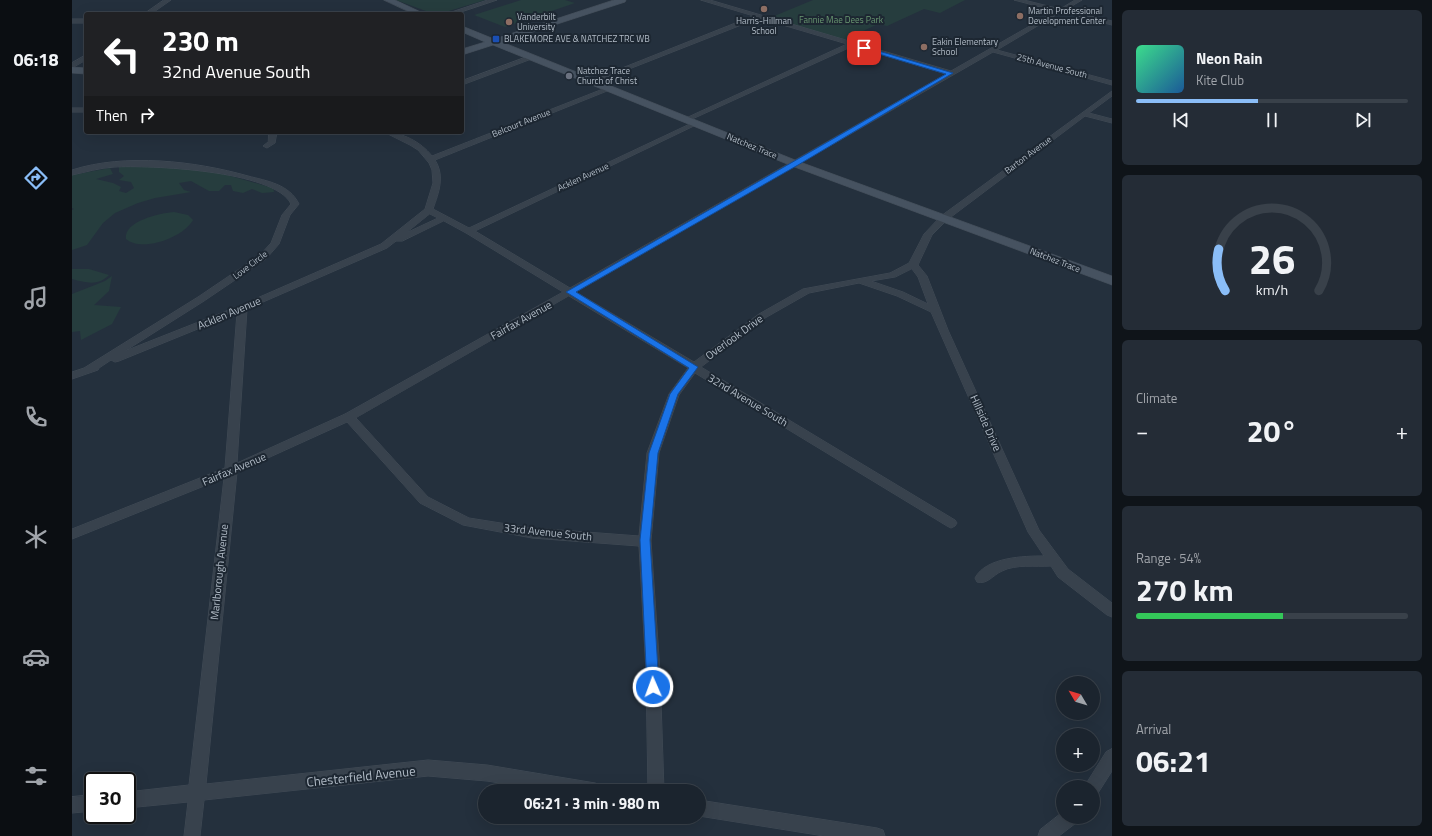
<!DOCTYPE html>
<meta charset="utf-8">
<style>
body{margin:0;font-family:"Titillium Web",sans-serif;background:#242c36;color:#f1f3f6;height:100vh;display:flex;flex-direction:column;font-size:15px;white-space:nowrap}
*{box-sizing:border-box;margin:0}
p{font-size:13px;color:#a0a4aa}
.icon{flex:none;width:22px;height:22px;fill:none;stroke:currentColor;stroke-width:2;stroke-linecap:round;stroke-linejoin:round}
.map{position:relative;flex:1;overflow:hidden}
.side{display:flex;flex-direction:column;gap:10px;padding:10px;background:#0f1419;width:320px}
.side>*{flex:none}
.banner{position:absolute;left:12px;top:12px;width:380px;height:122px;border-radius:4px;box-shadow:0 4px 16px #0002,0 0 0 1px #39414a;background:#202124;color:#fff;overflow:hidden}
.needle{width:26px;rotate:308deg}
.buttons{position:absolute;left:984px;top:676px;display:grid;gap:8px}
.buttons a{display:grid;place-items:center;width:44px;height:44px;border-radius:50%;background:#1b242e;box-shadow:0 4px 16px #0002,0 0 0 1px #39414a;font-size:20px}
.speed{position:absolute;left:12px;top:772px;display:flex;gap:8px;font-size:20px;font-weight:700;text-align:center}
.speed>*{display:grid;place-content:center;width:52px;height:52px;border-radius:50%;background:#1b242e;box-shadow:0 4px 16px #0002,0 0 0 1px #39414a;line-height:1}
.speed .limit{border:2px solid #111;border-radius:6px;background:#fff;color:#111}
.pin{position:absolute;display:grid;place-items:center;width:34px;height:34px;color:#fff;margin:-17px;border-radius:8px;box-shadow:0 2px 6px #0006}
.me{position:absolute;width:44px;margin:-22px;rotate:358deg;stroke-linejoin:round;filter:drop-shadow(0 0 3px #0008)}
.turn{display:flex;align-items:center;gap:14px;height:84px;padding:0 12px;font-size:18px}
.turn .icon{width:52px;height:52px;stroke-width:2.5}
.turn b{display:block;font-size:28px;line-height:34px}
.then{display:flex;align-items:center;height:38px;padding:0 12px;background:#0003;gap:8px;font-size:15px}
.big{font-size:30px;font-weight:700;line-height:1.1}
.side .tile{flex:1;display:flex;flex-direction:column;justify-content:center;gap:6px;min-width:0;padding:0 14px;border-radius:6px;background:#242c36}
.side .dial{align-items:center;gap:0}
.dial svg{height:104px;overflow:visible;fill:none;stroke:#39414a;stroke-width:7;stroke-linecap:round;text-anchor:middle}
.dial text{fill:#f1f3f6;stroke:none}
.song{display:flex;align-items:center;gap:12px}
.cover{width:48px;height:48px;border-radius:6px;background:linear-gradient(135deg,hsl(150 70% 55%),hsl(210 70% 35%))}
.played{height:4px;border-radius:2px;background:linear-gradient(90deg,#8abdf7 45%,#39414a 45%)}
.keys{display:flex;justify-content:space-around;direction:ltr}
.heat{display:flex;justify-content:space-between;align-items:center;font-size:22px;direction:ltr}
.charge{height:6px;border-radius:3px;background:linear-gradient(90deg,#34c759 54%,#39414a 0)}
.trip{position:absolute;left:406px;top:784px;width:228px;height:40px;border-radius:20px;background:#1b242e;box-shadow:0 4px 16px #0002,0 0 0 1px #39414a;font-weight:700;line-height:40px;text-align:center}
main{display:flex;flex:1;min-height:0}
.menu{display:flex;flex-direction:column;width:72px;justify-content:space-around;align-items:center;background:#0b0e12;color:#a0a4aa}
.menu .icon{width:28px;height:28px}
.menu .on{color:#8abdf7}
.menu b{font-size:18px;color:#f1f3f6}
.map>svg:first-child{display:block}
.green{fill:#263d3e}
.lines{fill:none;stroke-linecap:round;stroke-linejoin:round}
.street-casing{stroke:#414b56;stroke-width:1}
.secondary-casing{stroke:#414b56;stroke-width:1}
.street{fill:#38424d;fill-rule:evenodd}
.secondary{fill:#465260;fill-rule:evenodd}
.route{fill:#1a73e8;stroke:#114b97}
.education-dot{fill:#8d6e63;stroke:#1d2732;stroke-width:1.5}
.transit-dot{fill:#1a4fb4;stroke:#1d2732;stroke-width:1.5}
.worship-dot{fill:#6b7280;stroke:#1d2732;stroke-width:1.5}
.labels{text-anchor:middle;stroke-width:4;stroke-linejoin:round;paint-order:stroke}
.far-poi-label{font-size:9px;fill:#b3bdc8;stroke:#1d2732;text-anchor:start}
.far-park-label{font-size:9px;fill:#6b9972;stroke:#1d2732}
.far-street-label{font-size:9px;fill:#b3bdc8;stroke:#1d2732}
.street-label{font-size:11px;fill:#b3bdc8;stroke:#1d2732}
.near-street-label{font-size:13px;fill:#b3bdc8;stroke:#1d2732}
</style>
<main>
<nav class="menu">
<b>06:18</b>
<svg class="icon on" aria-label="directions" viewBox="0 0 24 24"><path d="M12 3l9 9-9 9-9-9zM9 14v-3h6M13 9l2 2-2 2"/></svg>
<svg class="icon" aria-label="music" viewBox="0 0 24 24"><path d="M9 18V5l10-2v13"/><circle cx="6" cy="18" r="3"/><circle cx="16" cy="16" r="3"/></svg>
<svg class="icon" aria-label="phone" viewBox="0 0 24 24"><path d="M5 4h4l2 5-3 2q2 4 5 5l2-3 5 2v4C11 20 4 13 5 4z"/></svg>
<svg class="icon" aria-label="climate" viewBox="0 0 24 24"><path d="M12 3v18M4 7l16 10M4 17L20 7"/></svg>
<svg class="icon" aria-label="car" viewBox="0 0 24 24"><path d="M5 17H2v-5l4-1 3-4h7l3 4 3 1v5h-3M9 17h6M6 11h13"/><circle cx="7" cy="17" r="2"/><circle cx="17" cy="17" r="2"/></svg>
<svg class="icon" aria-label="filters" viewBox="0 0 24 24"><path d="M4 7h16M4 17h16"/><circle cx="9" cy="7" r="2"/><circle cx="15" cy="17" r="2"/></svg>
</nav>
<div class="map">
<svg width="1040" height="836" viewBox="0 0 1040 836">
<rect width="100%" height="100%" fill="#24303d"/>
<g class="green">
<polygon points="324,0 413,0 367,14 362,14"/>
<polygon points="449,0 493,0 503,3 433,27 402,15"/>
<polygon points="741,0 893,0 868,13 852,9 815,26 806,24 770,41 695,19"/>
<polygon points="93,166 134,169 201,188 202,192 190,193 180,189 171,193 161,191 159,185 153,185 147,191 137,191 119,181 107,183 112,190 119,192 83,198 66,203 43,213 31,223 15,245 0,250 0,210 2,209 0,208 0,175 38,168 41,174 24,179 41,183 49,187 47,191 54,193 62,188 59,182 47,180 52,176 47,172 47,167"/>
<path d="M102,212L116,215L121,220C112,237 70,253 54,239C51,221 89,213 102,212Z"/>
<path d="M0,269H17L37,275C26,286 15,283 0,279Z"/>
<polygon points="40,276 37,291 22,305 49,307 40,324 9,340 8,331 0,332 0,294 33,281"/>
</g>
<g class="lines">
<defs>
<g id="street">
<polygon points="92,0 99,0 79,14 72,14"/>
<polygon points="416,0 425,0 383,14 374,14"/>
<path d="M629,0H638L879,71L984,11L942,0H952L988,9L1003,0H1010L993,10L1040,21V25L989,12L925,50L1040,81V85L921,52L504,292L622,362L687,314L731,289L818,273L837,263L852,234L869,216L1040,91V96L1017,113L1040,119V123L1013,116L875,220L860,235L846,265L855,276L876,330L967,530L996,569L1040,603V617L1035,615L986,577L979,566C963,567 944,564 930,571C921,575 915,585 905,582L903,578C914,557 952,556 972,556L956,532L859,312L825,296L787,283L737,293L693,318L629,367L883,520L885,523L883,526L879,528L875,526L623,373L607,395L587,453L579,541L588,672L592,791H576L574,672L567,546L460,538L391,525L348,503L275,422L165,472L134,784L356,760L415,765L523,783L529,785L531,791H476L415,781L356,776L132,800L128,836H112L116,802L55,808V792L117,785L152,478L0,539V529L153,468L165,313L47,361L43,362L39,360L27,368L26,370L0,379V372L12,368L126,297L188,255L199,243L210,215L219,204C203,170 76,165 42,167C27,168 14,172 0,175V170C53,153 123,161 176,176C195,181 217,184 227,204L218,215L207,244L194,259L132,301L53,351L167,306L309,244L353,209L361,183L360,170L357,163L346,150L338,145L312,132C330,132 349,142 360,156L536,87H540V89L363,160C373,176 367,192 361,209L397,228L622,122H626V124L403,231L498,288L874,74L781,46L618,120H614V118L775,44L687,18L524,82H520V80L681,16ZM358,214L366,218L334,233ZM372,221L394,233L491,292L273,414L165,463L175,309L315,248L324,241H330ZM840,269L846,277L856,304L831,292L799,281L823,277ZM497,296L616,368L597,394L575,453L567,536L460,528L397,518L356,497L284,418Z"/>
<rect x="0" y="19" width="14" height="4"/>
<polygon points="14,55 14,60 0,68 0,63"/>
<polygon points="460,55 462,56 462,58 390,85 390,81"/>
<rect x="0" y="108" width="14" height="4"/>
<polygon points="197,132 205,132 203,143 195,148 191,146 196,142"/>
<polygon points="1040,749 1040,771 1026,793 1021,795 1021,787 1012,787 1034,752"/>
<polygon points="21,795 21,811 0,813 0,797"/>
<polygon points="627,800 805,828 811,830 813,836 752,836 627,816"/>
<polygon points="991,812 991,817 1006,817 1004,823 987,836 966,836 968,830"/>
</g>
<g id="secondary">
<polygon points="312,0 323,0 353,14 342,14"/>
<polygon points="542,0 554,0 553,2 430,42 728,162 1040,276 1040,285 720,166 421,45 390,55 390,49 413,42 390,32 390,26 422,39"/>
<polygon points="0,67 14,68 14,74 0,73"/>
</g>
</defs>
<use href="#street" class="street-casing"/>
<use href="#secondary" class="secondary-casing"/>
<use href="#street" class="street"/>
<use href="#secondary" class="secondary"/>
</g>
<polygon class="route" points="790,46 881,73 726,165 504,292 626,367 606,394 586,453 578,540 587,687 585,691 581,692 577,691 575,687 568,540 577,453 598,394 617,368 494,292 874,74 790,49"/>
<g class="education-dot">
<circle cx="692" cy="9" r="4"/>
<circle cx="948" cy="16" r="4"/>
<circle cx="437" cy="22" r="4"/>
<circle cx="852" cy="47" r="4"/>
</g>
<rect class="transit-dot" x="420" y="35" width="8" height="8" rx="2"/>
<circle class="worship-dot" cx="497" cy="76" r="4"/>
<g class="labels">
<g class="far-poi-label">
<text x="956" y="14">Martin Professional<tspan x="956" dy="10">Development Center</tspan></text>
<text x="445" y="20">Vanderbilt<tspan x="445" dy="10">University</tspan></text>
<text x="692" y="24" text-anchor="middle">Harris-Hillman<tspan x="692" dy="10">School</tspan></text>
<text x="432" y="42">BLAKEMORE AVE &amp; NATCHEZ TRC WB</text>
<text x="860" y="45">Eakin Elementary<tspan x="860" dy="10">School</tspan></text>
<text x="505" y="74">Natchez Trace<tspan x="505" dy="10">Church of Christ</tspan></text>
</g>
<g class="far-park-label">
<text x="769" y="23">Fannie Mae Dees Park</text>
</g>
<g class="far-street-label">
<text transform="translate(980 66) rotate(15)" y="3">25th Avenue South</text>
<text transform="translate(449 123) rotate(-22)" y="3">Belcourt Avenue</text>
<text transform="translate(680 146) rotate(22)" y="3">Natchez Trace</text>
<text transform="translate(956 155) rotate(-37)" y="3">Barton Avenue</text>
<text transform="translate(511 177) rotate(-25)" y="3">Acklen Avenue</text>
<text transform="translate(983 260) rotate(21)" y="3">Natchez Trace</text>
<text transform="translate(178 265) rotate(-37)" y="3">Love Circle</text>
</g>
<g class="street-label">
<text transform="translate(157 313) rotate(-23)" y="4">Acklen Avenue</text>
<text transform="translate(449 320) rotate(-29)" y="4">Fairfax Avenue</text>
<text transform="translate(662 337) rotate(-36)" y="4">Overlook Drive</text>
<text transform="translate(676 400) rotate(31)" y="4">32nd Avenue South</text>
<text transform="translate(914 423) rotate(66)" y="4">Hillside Drive</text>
<text transform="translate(162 469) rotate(-23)" y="4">Fairfax Avenue</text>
<text transform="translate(476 532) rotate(6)" y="4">33rd Avenue South</text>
<text transform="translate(147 572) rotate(-84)" y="4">Marlborough Avenue</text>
</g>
<g class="near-street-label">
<text transform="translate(289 776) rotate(-6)" y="5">Chesterfield Avenue</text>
</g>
</g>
</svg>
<div class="buttons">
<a><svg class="needle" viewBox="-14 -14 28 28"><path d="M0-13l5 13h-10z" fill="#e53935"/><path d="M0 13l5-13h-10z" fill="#a0a4aa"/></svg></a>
<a>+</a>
<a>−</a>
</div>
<div class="speed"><div class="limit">30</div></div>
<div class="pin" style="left:792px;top:48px;background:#d93025"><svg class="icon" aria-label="arrive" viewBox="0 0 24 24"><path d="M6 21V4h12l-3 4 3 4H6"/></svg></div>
<svg class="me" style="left:581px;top:687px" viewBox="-20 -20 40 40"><circle r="17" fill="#1a73e8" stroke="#fff" stroke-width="3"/><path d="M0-11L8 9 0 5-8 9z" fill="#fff"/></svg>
<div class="trip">06:21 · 3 min · 980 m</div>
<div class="banner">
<div class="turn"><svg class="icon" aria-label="left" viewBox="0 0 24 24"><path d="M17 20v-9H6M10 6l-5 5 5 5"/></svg><div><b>230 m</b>32nd Avenue South</div></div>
<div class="then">Then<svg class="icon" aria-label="right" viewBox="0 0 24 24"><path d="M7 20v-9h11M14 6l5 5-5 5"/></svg></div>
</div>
</div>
<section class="side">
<div class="tile">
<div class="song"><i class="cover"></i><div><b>Neon Rain</b><p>Kite Club</p></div></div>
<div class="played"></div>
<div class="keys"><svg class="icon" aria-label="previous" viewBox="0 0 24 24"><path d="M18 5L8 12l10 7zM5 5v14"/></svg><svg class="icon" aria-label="pause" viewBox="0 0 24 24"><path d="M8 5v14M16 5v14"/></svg><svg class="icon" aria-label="next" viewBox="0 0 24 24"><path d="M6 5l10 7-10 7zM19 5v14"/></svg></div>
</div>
<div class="tile dial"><svg viewBox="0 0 100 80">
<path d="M14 69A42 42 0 1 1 86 69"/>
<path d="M14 69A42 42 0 0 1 9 37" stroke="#8abdf7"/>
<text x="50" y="56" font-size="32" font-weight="700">26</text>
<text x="50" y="72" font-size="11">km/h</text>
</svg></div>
<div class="tile"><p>Climate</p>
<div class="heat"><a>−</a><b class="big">20°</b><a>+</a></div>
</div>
<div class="tile"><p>Range · 54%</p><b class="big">270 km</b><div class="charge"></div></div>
<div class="tile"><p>Arrival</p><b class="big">06:21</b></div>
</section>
</main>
